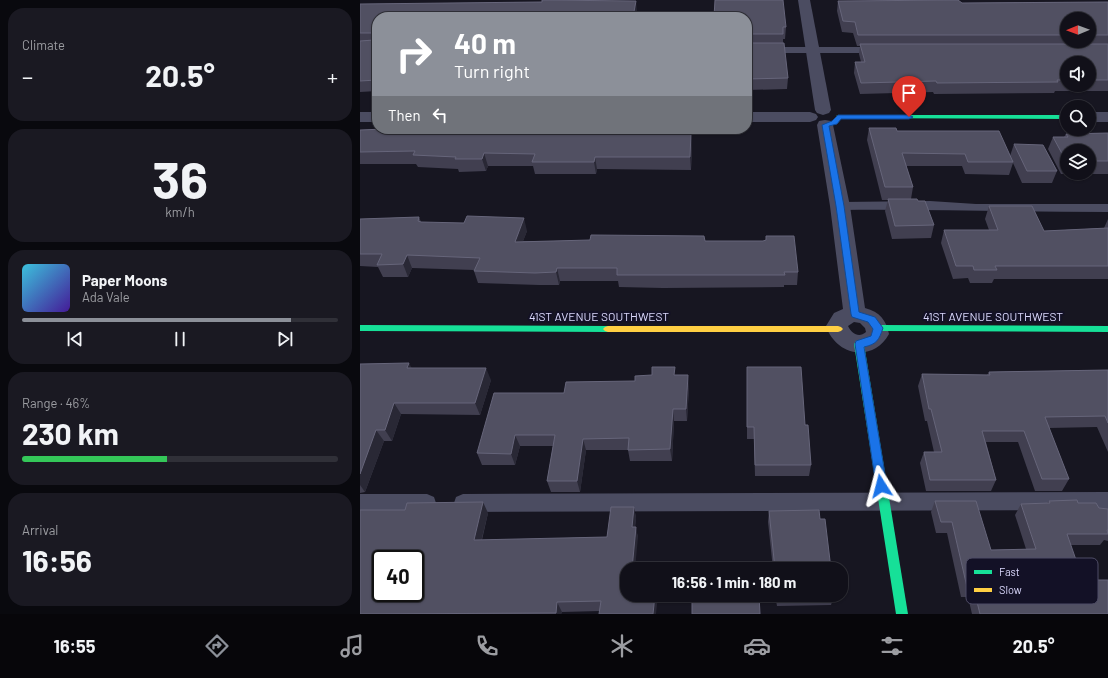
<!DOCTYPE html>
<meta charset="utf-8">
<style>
body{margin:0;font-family:Barlow,sans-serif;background:#1a1922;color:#f1f3f6;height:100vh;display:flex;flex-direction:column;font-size:15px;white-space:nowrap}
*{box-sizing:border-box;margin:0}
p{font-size:13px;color:#9c9da2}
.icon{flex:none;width:22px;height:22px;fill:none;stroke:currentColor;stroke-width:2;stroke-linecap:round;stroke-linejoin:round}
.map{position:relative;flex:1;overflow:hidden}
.details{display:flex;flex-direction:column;gap:8px;padding:8px;background:#09090e;width:360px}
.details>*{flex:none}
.guide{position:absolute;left:12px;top:12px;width:380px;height:122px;border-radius:16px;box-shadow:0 1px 3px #0004,0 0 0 1px #303038;background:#8c9099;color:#fff;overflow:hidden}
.needle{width:26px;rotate:269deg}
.controls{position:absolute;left:700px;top:12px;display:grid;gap:8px}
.controls a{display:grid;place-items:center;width:36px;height:36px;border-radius:50%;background:#111019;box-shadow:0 1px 3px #0004,0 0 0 1px #303038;font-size:20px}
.speed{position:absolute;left:12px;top:550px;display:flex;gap:8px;font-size:20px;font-weight:700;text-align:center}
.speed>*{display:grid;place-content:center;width:52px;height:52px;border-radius:50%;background:#111019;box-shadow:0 1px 3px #0004,0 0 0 1px #303038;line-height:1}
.speed .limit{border:2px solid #111;border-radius:6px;background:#fff;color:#111}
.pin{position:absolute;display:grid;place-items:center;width:34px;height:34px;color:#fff;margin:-41px -17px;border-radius:50% 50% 50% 0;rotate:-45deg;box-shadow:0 0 4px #0007}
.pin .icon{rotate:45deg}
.me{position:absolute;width:44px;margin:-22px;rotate:351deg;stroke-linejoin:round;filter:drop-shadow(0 0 3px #0008)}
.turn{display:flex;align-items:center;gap:14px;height:84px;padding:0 16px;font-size:18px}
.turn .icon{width:52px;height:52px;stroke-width:2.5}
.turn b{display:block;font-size:28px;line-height:34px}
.then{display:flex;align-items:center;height:38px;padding:0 16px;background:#0003;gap:8px;font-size:15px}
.big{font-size:30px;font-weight:700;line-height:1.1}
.details .widget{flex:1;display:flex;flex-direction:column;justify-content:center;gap:6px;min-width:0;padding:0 14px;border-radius:16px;background:#1a1922}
.details .dial{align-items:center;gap:0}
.dial b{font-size:52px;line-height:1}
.song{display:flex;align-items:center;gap:12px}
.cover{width:48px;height:48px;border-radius:6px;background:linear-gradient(135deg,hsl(190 70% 55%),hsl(260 70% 35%))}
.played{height:4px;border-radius:2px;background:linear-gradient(90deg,#8c9099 85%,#303038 85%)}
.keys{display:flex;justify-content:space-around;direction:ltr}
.heat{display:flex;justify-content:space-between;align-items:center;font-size:22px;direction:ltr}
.charge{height:6px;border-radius:3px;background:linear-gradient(90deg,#34c759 46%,#303038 0)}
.trip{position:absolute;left:260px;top:562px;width:228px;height:40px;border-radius:16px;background:#111019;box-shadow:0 1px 3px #0004,0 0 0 1px #303038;font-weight:700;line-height:40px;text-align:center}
.tabs{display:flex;height:64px;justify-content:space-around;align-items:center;background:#07060a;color:#9c9da2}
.tabs .icon{width:28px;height:28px}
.tabs .active{color:#8c9099}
.tabs b{font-size:18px;color:#f1f3f6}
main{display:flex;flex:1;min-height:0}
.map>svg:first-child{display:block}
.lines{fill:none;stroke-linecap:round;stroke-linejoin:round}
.lane{fill:#4b4c61;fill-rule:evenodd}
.street{fill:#4b4c61;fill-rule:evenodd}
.fast{fill:#16e098;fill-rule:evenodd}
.slow{fill:#ffcf43;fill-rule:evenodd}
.wall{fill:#413f50;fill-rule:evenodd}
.shaded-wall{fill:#292835}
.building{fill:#515062;stroke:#66657a;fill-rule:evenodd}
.route{fill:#1a73e8;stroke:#114b97}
.labels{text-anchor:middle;stroke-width:4;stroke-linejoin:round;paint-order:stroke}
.street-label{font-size:12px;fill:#dad8fc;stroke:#131126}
.key{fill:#131126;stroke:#4f4d66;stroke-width:1}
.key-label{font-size:11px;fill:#dad8fc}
</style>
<main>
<section class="details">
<div class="widget"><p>Climate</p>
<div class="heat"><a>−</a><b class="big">20.5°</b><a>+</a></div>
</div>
<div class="widget dial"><b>36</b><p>km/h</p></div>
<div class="widget">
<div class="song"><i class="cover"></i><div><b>Paper Moons</b><p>Ada Vale</p></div></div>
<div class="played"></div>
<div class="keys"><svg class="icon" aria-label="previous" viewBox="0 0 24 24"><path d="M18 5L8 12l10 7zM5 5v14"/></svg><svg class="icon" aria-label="pause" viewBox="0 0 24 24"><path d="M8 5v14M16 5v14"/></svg><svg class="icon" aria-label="next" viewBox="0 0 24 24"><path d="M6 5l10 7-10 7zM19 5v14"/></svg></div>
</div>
<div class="widget"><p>Range · 46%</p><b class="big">230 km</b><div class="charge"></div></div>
<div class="widget"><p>Arrival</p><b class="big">16:56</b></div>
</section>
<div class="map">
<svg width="748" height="614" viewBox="0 0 748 614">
<rect width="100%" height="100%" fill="#171621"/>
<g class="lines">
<g class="lane">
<polygon points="387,47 519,47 524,50 519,53 387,53"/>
<path d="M570,201L616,204H748V212C659,212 569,209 480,210L475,209L474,206L475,203L480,202Z"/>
<polygon points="748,492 748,510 103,512 96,509 94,503 96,497 103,494"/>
<polygon points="0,494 67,494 74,497 76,503 74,509 67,512 0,512"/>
</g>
<g class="street">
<polygon points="438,0 450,0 471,110 469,113 463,115 457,113 455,110"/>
<rect x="0" y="112" width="17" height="10"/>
<polygon points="387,112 450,112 456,114 458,117 456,120 450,122 387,122"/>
<rect x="729" y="112" width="19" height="10"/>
<path d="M465,120L471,121L473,125L490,206L505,308C520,312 526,320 529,334C513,363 476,356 466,326L474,313L483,309L470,206L457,125L459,121ZM494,322L500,323L505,328L506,332C499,338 492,334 488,326Z"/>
</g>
<g class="fast">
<polygon points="478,115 707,115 707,119 476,118 476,116"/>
<polygon points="0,325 248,326 251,327 253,329 251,331 248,332 0,331"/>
<polygon points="518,325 748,326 748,332 518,331 515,330 513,328 515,326"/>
<polygon points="499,340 502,341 504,344 548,614 536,614 494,344 496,341"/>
</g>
<polygon class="slow" points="248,326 478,326 481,327 483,329 481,331 478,332 248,332 245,331 243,329 245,327"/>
</g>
<g class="wall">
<path d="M478,1L602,3L748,2V91H695L694,93L574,94L573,92L500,94L494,73L495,62H501L499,54L500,46H497L493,33L482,32L477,11ZM707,19H729V41H707ZM707,63H729V85H707Z"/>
<polygon points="0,4 277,11 17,17 17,91 0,92"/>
<polygon points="387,17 426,27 425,39 423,39 423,43 428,78 427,89 387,90"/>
<polygon points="509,128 537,131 650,156 654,144 697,171 692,183 662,183 653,163 649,175 605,174 602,166 546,166 553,187 551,199 558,201 574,225 571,238 532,239 525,211 528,200 522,200 507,140"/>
<polygon points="25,129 58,129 59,131 106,134 168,133 288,129 289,133 332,145 331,170 237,169 236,174 175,174 173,166 128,166 126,171 99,172 98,169 58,167 56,164 0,164 0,130"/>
<path d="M748,133V174H701L688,149L693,137H704L706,134ZM707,151H729V173H707Z"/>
<polygon points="629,206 684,231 744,228 748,219 748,279 634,279 632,283 610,283 608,278 593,279 581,243 584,230 629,230 625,219"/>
<polygon points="59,217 61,222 167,231 163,241 403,241 406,240 406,236 438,272 437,285 424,285 424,287 303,288 259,287 258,281 200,281 199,285 179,285 118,283 114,271 114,270 52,268 48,277 23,277 18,267 0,266 0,219"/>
<polygon points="0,364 51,368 131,380 120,415 41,414 32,441 24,441 5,492 0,493"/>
<polygon points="387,367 445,425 451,465 449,476 395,476 394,439 387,439"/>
<polygon points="748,370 748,452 737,427 689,428 709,479 702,491 675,491 658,442 626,442 636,480 631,491 566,491 560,463 564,452 574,452 567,421 565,421 558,386 562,374 627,375 629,372"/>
<polygon points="315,375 329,387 327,421 314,421 312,461 270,461 268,450 226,450 220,492 191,492 187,481 193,446 160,446 155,465 122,465 117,453 204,393 275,381"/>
<polygon points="575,501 631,550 666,549 655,515 661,504 687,503 689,501 718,503 739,508 748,509 748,541 744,540 740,545 710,545 723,580 748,614 612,614 608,597 601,597 587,533 576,533 571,512"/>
<polygon points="274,507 276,518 275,527 278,537 240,611 202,612 201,614 0,614 128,513 122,540 247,537"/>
<polygon points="409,511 460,519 471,569 413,569 408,522"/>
<polygon points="415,595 474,595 471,605 417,606"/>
</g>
<g class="shaded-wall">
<polygon points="276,1 277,11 276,17 273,17"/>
<polygon points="331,133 332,145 331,170 330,157"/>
<polygon points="124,153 128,166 126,171 122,159"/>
<polygon points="235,157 237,169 236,174 234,162"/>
<polygon points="164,218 167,231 158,254 155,242"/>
<polygon points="47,255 52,268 48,277 43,264"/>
<polygon points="197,268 200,281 199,285 196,272"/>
<polygon points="49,363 55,374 47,368"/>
<polygon points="126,368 131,380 120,415 115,403"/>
<polygon points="328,375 329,387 327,421 326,409"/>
<polygon points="34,403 41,414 32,441 25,430"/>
<polygon points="313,409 314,421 312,461 310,449"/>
<polygon points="16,430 24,441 5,492 0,485 0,474"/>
<polygon points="155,435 160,446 155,465 151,454"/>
<polygon points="223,439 226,450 220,492 217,481"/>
<polygon points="123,502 128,513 119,550 114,540"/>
<polygon points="274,507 276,518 274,537 272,527"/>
<polygon points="276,527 278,537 275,569 272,569"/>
<polygon points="295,595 298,595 296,614 293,614"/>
<polygon points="197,602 202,612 201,614 196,614 196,613"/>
</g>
<g class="building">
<polygon points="182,0 276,1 273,17 17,17 17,80 0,81 0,41 14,40 13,33 0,33 0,4 182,2"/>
<polygon points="355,0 423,0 426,27 423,27 423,34 387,34 387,35 387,17 354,17"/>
<polygon points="598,0 602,3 748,2 748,35 729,35 729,19 707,19 707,35 498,35 495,22 483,21 478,1"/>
<polygon points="387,43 424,43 428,78 387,79"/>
<polygon points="500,44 748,44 748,80 729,80 729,63 707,63 707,80 697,80 698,82 577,83 576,81 501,83 495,62 505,62"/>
<polygon points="509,128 536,128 537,131 639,131 653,162 608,162 605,154 542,153 553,187 525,187"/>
<polygon points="25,129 57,129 56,131 104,131 103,134 168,133 169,131 253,131 253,129 288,129 288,133 331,133 330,157 235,157 234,162 172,162 175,154 124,153 122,159 95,159 96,157 53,155 55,151 0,152 0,130"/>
<polygon points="748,133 748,161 729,161 729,151 707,151 707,161 706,161 693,137 708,137 706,134"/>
<polygon points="654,144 683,145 697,171 667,171"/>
<polygon points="528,199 557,199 558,201 565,201 574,225 535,226"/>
<polygon points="629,206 672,206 684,231 748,228 748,266 635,266 637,270 614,270 613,266 596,266 584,230 638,230"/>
<polygon points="107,216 164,218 155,242 230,240 231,235 344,236 345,241 403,241 406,240 406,236 434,236 438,272 424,272 425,275 257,275 257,268 197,268 196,272 175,273 114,271 120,258 47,255 43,264 17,265 22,254 0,254 0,219 59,217 58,221 61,222 104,223"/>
<polygon points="49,363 47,368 126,368 115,403 34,403 25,430 16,430 0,474 0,364"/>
<polygon points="292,367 315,367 314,375 328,375 326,409 313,409 310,449 268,450 269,438 223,439 217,481 187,481 195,435 155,435 151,454 117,453 134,393 204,393 206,382 275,381 275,376 292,375"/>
<polygon points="387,367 441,367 445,425 448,425 451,465 395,465 394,427 387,427"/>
<polygon points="748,370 748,423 745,416 685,417 709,479 682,479 664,431 622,431 636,480 570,480 564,452 582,452 571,409 569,409 562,374 630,375 629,372"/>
<polygon points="717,500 718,503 736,503 739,508 748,509 748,530 747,530 748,534 707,534 723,580 748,580 748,614 620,614 613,586 607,587 592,522 581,522 575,501 616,501 631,550 676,549 661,504 690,503 689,501"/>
<path d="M123,502L114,540L247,537L251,507H274L272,527H276L272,569H267V595H295L293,614H239L241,601L197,602L196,613L0,614V510H45L47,503ZM21,559H55V593H21Z"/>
<polygon points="459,510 460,519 465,519 471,569 415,569 409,511"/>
<polygon points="332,595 399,595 400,614 332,614"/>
<polygon points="418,595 467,595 418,596"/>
</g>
<path class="route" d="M478,115H549L553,117L549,119H481L477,124L469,126L484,206L499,312L515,317L523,328C519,340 517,344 504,347L527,486L525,490L521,491L517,490L516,486L495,344L496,341L511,336L513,329L508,322L492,317L491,314L476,206L462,125L472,121Z"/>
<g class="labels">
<g class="street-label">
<text x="239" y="321">41ST AVENUE SOUTHWEST</text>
<text x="633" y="321">41ST AVENUE SOUTHWEST</text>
</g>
</g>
<rect x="606" y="558" width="132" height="46" rx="6" class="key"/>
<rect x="614" y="570" width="18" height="4" fill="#16e098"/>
<rect x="614" y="588" width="18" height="4" fill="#ffcf43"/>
<g class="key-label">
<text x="639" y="576">Fast</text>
<text x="639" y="594">Slow</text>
</g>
</svg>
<div class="controls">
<a><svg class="needle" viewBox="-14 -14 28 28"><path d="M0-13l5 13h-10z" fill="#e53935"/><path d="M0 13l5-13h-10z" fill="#9c9da2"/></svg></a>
<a><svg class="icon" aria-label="sound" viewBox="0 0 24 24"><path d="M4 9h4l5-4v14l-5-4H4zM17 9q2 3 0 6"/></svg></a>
<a><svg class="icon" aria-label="search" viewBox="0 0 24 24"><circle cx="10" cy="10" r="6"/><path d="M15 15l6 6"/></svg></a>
<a><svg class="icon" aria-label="layers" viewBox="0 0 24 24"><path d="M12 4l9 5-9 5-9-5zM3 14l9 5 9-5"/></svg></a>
</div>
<div class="speed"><div class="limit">40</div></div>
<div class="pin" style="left:549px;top:117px;background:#d93025"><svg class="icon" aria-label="arrive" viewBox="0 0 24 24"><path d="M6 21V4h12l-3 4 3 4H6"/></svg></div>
<svg class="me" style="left:521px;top:486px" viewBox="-20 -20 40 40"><path d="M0-17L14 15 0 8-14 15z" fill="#1a73e8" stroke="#fff" stroke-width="4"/></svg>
<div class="trip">16:56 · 1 min · 180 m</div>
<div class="guide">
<div class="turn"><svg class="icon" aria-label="right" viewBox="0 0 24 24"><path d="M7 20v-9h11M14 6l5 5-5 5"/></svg><div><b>40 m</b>Turn right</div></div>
<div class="then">Then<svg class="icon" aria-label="left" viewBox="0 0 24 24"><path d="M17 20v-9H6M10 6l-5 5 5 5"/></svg></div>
</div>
</div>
</main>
<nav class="tabs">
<b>16:55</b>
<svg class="icon active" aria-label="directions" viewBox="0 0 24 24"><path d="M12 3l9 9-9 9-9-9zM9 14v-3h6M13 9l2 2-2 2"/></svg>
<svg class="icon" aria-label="music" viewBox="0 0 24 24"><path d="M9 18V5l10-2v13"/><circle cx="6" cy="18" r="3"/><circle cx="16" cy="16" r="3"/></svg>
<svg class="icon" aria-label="phone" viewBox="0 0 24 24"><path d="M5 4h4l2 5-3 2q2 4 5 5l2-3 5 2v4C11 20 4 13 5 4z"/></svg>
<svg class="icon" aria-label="climate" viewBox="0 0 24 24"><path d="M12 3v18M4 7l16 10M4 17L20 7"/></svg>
<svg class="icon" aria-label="car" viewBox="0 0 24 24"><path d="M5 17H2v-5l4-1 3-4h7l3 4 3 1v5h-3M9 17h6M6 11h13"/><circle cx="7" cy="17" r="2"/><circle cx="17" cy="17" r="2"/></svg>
<svg class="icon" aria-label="filters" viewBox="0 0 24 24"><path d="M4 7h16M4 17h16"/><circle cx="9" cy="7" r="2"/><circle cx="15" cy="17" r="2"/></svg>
<b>20.5°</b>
</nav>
